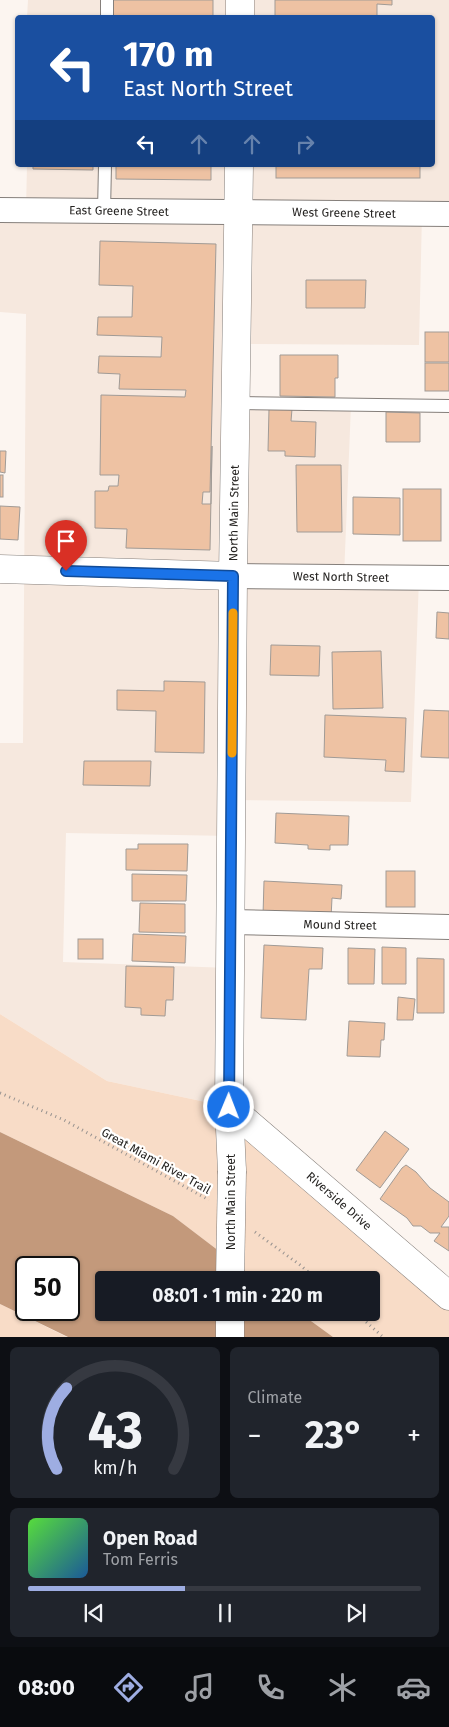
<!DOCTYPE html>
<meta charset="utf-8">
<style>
body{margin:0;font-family:"Fira Sans",sans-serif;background:#20242c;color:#f1f3f6;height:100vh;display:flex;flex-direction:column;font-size:19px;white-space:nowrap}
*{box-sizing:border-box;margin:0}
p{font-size:16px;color:#9ea1a6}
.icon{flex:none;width:28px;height:28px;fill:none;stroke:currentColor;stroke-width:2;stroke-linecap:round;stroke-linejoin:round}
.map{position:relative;height:1337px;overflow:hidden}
.details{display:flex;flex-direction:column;gap:10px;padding:10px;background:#0d0f14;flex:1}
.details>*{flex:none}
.banner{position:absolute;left:15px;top:15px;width:420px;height:152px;border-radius:5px;box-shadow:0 1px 4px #0004;background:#1a4fa0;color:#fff;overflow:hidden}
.speed{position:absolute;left:15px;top:1256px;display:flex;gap:10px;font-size:25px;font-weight:700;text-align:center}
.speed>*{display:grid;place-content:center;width:65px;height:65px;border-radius:50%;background:#171b24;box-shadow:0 1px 4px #0004;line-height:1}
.speed .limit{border:2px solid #111;border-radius:8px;background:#fff;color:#111}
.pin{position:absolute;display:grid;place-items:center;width:42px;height:42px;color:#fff;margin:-51px -21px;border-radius:50% 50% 50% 0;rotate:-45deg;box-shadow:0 0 5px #0007}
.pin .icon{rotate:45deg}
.me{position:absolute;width:55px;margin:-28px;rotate:1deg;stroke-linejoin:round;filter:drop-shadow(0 0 4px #0008)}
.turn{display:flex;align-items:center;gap:18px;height:105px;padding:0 25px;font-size:22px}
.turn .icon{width:65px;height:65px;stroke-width:2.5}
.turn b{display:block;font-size:35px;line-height:42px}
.lanes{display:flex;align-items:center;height:48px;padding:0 25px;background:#0003;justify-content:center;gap:25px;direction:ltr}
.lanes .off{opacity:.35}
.big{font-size:38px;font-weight:700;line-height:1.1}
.details .card{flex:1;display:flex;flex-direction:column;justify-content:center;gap:8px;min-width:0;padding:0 18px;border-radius:8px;background:#20242c}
.details .dial{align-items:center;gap:0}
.dial svg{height:130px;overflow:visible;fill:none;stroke:#363941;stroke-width:7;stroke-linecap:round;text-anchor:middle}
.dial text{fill:#f1f3f6;stroke:none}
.song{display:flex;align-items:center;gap:15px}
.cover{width:60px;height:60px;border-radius:8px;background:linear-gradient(135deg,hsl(110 70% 55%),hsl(210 70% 35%))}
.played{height:5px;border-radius:2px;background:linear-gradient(90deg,#9eade2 40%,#363941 40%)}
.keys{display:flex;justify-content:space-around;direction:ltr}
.heat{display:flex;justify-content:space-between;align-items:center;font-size:28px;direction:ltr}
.details .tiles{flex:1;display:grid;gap:10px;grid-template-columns:1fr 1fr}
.card:last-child{grid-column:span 2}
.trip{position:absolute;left:95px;top:1271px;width:285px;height:50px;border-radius:5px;background:#171b24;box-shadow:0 1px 4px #0004;font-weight:700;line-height:50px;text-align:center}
.menu{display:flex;height:80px;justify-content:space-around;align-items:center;background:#090b0e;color:#9ea1a6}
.menu .icon{width:35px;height:35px}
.menu .active{color:#9eade2}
.menu b{font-size:22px;color:#f1f3f6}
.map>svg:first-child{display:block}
.built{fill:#f6e8de}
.green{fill:#f8dcc7}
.water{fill:#c3997b;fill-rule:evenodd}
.building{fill:#eec2a3;stroke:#a19b96}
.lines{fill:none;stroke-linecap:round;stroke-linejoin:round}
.lane-casing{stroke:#857f7b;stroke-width:14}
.street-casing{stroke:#857f7b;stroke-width:26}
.secondary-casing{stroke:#857f7b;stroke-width:29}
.path{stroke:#97928f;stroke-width:3;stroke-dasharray:1 4;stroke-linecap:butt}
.lane{stroke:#fff;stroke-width:12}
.street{stroke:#fff;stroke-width:24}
.secondary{stroke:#fff;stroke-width:28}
.secondary-bridge-casing{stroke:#857f7b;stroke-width:29;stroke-linecap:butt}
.secondary-bridge{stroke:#fff;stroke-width:28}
.route-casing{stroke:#114b97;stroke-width:12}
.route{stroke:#1a73e8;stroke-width:9}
.slow{stroke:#f59e0b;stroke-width:9}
.labels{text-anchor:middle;stroke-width:4.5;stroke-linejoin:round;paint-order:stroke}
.street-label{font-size:12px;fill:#262422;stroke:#fff}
</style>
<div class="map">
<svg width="449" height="1337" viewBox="0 0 449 1337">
<rect width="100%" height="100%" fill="#fcf5f0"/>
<polygon class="built" points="28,0 449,0 449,214 422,214 419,345 237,344 236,403 351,405 344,577 419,578 411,802 232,800 231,836 66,833 63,962 230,968 229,1107 107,1081 0,1014 0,743 23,743 26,314 0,312 0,210 26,210 27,165 432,165 432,18 27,18"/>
<g class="green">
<polygon points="0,1014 107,1081 229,1107 449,1296 449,1337 333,1337 300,1313 371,1312 371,1280 257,1280 173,1216 0,1132"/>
<polygon points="0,1304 67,1337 0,1337"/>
</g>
<path class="water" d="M0,1132L173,1216L257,1280H104V1312L300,1313L333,1337H68L0,1304ZM26,1268H69V1310H26Z"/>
<g class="building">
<polygon points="111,0 213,0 213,18 111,17"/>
<polygon points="275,0 392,0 392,5 377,4 377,18 275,18"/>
<polygon points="33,165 93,165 93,170 33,169"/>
<polygon points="116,165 211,165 211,180 116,179"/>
<rect x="276" y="165" width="144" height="13"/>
<polygon points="100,241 216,244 210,492 203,492 202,504 211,504 212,446 210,550 126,548 127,529 95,528 95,491 108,491 109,486 118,486 119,475 100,475 101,395 185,397 186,390 119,389 120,374 98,373 99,356 161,357 162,337 97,335 98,317 132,317 133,286 99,285"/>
<polygon points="306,280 366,280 365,308 306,308"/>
<rect x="425" y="332" width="24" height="30"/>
<polygon points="280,355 338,355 338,378 335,378 335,397 280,396"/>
<rect x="425" y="363" width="24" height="28"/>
<polygon points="269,409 292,409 291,421 316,422 315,457 285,456 285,451 268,451"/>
<polygon points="386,412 420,413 420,442 386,442"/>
<polygon points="0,451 6,451 5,473 0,472"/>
<polygon points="296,465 341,465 342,532 297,532"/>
<rect x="0" y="475" width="3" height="22"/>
<rect x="403" y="489" width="38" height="52"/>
<polygon points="353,497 400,498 400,535 353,534"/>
<polygon points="0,506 20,507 18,540 0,539"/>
<polygon points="437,612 449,613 449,639 436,638"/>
<polygon points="271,645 320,646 319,676 270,675"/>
<polygon points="381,651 383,708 333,709 332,652"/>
<polygon points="164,681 205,682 204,753 155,752 156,711 117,710 117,690 164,691"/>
<polygon points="424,710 449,711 449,758 421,757"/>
<polygon points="325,715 406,718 404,772 385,771 386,760 324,757"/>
<polygon points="84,761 151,761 150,786 83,785"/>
<polygon points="276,813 349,816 348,845 330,845 330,850 308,849 308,845 275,843"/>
<polygon points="138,844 188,844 187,871 126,870 126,849 138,849"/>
<rect x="386" y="871" width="29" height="36"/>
<polygon points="132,874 187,875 186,901 132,901"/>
<polygon points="264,881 342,885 341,899 332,898 331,918 263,915"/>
<polygon points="140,903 185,904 185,933 139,932"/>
<polygon points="133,934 186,936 185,963 132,961"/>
<rect x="78" y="939" width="25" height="20"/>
<polygon points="264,945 323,948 322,969 309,969 306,1020 261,1018"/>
<polygon points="382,947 406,948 406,984 382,984"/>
<polygon points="348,948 375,949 374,984 348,984"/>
<polygon points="417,958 444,959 444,1013 417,1013"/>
<polygon points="126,966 174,967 173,1000 166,1000 165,1016 141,1015 141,1008 125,1007"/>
<polygon points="398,997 415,999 413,1020 397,1020"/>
<polygon points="349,1021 385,1023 384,1040 381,1040 380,1057 347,1056"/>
<polygon points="385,1131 409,1149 380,1188 356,1170"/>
<polygon points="406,1165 416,1172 430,1188 449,1202 449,1216 441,1227 449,1227 449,1251 434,1241 440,1233 430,1233 421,1226 413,1226 407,1218 380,1199 402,1168"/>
</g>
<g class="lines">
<defs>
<g id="lane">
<polyline points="107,18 107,0"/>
<polyline points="104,211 105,165"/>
<polyline points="236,403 449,406"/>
</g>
<g id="street">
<polyline points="0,210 449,214"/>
<polyline points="233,576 449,578"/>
<polyline points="230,922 449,927"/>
</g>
<g id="secondary">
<polyline points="240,18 240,0"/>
<polyline points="0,569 233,576"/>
<polyline points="229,1107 449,1296"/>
<polyline points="232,1171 229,1107 233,576 239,165"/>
<polyline points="230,1337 230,1312"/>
</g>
</defs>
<use href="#lane" class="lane-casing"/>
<use href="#street" class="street-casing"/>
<use href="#secondary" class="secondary-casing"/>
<g class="path">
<polyline points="0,1093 64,1120 209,1200"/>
<polyline points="255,1232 300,1265 318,1280"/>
<polyline points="355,1312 383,1337"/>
</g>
<use href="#lane" class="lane"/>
<use href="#street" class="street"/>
<use href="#secondary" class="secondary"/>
<defs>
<polyline id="secondary-bridge" points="230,1280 232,1171"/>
</defs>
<use href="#secondary-bridge" class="secondary-bridge-casing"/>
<use href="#secondary-bridge" class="secondary-bridge"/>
</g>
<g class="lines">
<defs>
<polyline id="route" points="66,571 233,576 229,1107"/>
</defs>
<use href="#route" class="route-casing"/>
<use href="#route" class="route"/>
<polyline class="slow" points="232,753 233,613"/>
</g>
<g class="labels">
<g class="street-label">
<text transform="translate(119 211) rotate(1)" y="4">East Greene Street</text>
<text transform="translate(344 213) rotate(1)" y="4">West Greene Street</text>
<text transform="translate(234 513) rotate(-89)" y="4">North Main Street</text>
<text transform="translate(341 577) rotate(1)" y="4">West North Street</text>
<text transform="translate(340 925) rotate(1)" y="4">Mound Street</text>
<text transform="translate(156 1161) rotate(29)" y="4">Great Miami River Trail</text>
<text transform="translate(339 1201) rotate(41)" y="4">Riverside Drive</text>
<text transform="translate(231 1202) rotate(-90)" y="4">North Main Street</text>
</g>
</g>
</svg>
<div class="speed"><div class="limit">50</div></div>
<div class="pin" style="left:66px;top:571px;background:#d93025"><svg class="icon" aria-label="arrive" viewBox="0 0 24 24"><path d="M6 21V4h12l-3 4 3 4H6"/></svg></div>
<svg class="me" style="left:229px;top:1107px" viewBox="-20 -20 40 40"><circle r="17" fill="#1a73e8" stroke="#fff" stroke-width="3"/><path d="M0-11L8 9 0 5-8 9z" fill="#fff"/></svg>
<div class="trip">08:01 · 1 min · 220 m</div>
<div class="banner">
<div class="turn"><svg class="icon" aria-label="left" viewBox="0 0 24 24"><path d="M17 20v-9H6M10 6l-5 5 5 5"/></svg><div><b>170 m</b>East North Street</div></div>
<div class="lanes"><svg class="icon" aria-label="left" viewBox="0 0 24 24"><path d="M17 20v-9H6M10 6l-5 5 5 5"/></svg><svg class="icon off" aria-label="ahead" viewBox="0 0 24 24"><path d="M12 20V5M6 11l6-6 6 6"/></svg><svg class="icon off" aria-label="ahead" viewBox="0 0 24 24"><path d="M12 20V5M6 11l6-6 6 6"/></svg><svg class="icon off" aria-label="right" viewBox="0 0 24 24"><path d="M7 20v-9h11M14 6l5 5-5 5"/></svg></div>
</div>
</div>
<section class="details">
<div class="tiles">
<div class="card dial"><svg viewBox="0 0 100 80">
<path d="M14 69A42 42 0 1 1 86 69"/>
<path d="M14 69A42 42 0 0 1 20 19" stroke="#9eade2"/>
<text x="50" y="56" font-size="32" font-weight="700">43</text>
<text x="50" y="72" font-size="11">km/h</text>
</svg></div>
<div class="card"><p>Climate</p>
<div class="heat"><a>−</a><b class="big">23°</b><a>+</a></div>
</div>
<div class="card">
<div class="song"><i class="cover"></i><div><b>Open Road</b><p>Tom Ferris</p></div></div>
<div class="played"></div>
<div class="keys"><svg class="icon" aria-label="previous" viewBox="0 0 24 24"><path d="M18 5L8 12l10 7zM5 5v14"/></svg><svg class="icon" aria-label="pause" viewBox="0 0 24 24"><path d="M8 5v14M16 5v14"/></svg><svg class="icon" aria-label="next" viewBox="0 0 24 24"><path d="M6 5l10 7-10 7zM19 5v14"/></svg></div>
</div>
</div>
</section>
<nav class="menu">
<b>08:00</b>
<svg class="icon active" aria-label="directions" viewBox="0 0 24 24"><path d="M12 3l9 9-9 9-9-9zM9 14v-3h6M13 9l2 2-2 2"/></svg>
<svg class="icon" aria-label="music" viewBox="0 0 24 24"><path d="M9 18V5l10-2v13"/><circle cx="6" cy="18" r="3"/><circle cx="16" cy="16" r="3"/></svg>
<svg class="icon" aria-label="phone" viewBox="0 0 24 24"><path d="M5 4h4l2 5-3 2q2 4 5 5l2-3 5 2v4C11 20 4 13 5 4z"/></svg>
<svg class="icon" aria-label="climate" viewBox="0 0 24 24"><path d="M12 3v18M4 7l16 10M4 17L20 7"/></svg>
<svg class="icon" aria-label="car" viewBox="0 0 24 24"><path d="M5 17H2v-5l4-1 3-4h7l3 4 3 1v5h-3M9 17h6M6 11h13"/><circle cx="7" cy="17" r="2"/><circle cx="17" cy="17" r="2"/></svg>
</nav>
